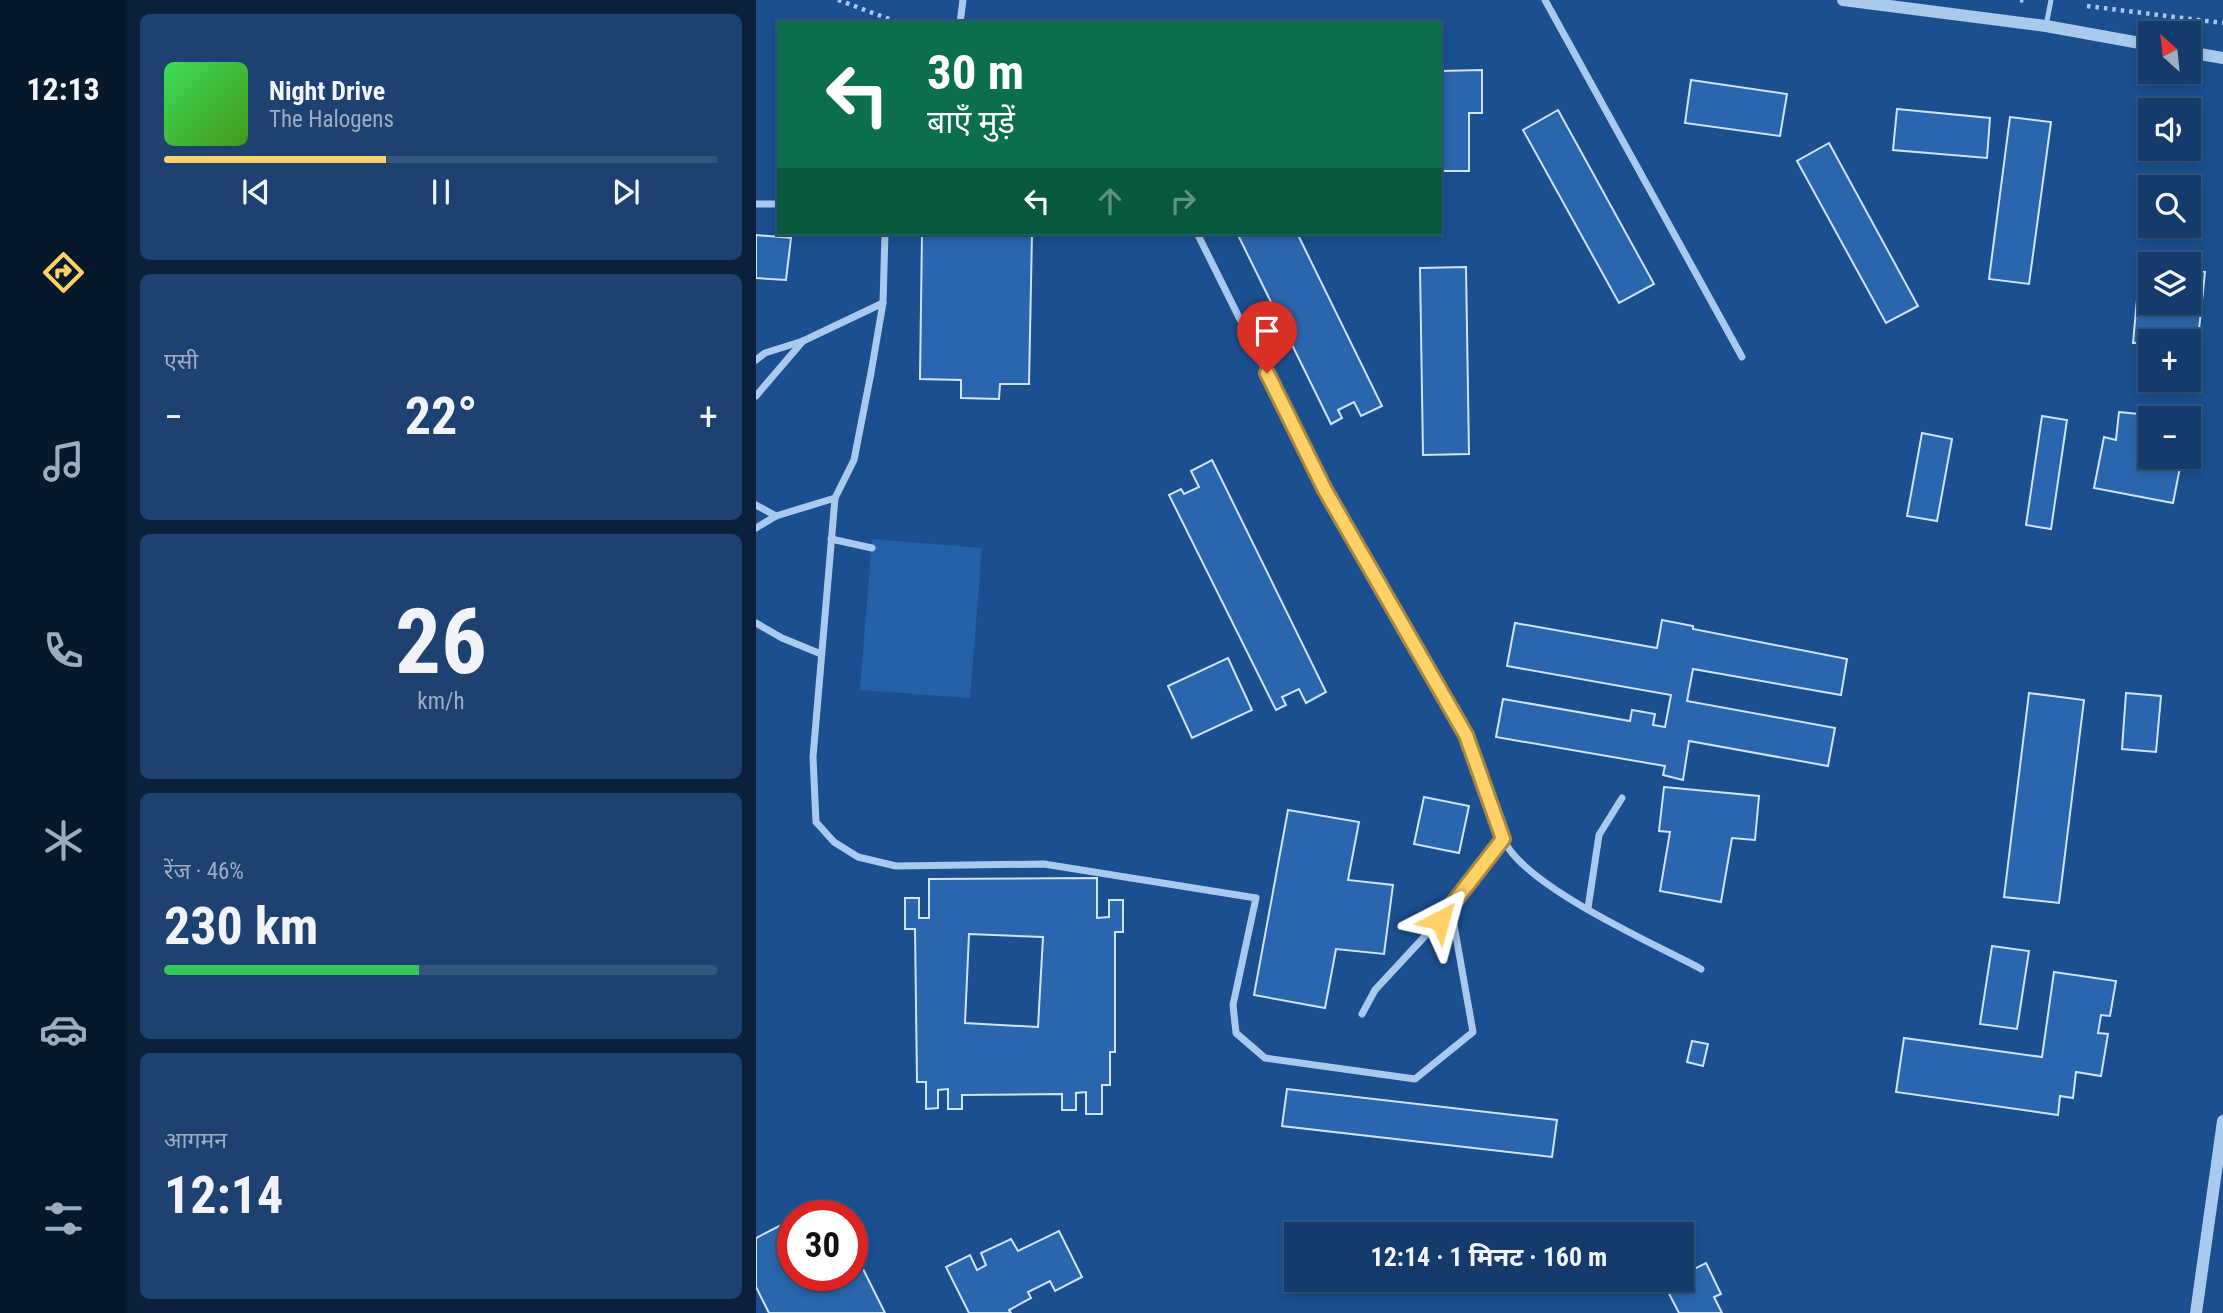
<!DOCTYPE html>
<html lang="hi">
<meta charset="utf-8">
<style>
body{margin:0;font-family:"Roboto Condensed","Noto Sans Devanagari",sans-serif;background:#1d4271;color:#f1f3f6;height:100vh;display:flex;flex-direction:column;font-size:26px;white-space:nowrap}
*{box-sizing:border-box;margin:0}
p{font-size:23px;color:#9dadc1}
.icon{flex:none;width:38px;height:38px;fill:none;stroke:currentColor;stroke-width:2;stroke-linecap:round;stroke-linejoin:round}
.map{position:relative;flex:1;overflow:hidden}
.sheet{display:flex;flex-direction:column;gap:14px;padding:14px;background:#0b203b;width:630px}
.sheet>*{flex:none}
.guide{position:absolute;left:21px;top:21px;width:665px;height:214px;border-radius:0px;box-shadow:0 4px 10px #0003,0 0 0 2px #33557e;background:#0b6e4f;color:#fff;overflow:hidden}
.needle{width:46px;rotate:333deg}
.buttons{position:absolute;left:1382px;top:21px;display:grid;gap:14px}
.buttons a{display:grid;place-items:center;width:63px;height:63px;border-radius:0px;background:#143b6b;box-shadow:0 4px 10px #0003,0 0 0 2px #33557e;font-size:35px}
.speed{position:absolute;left:21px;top:1200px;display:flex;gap:14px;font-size:35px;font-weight:700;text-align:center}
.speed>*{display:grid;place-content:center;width:91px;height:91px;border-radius:50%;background:#143b6b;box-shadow:0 4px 10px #0003,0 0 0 2px #33557e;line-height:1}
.speed .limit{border:10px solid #d22;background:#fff;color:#111}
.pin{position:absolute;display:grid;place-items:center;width:60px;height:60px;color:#fff;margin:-72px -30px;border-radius:50% 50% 50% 0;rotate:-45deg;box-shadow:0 0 7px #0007}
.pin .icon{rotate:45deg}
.me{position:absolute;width:77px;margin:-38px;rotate:39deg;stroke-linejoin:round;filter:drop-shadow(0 0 5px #0008)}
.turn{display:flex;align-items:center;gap:24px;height:147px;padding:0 35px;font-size:32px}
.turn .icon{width:91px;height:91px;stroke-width:2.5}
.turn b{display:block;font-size:49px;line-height:60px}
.lanes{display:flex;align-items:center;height:66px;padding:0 35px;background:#0003;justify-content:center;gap:35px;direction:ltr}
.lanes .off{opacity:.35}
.big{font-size:52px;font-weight:700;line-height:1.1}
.sheet .widget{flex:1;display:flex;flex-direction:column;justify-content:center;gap:10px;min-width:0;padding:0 24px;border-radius:10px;background:#1d4271}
.sheet .dial{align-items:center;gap:0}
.dial b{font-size:91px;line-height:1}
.song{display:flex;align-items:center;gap:21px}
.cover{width:84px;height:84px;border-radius:10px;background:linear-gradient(135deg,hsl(130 70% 55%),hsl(100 70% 35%))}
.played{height:7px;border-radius:4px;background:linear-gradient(90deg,#ffd166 40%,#33557e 40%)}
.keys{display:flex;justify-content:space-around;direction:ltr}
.heat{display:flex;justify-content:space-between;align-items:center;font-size:38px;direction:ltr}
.charge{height:10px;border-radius:5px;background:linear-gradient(90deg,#34c759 46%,#33557e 0)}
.trip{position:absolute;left:528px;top:1222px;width:410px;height:70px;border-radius:0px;background:#143b6b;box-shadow:0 4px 10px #0003,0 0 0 2px #33557e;font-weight:700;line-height:70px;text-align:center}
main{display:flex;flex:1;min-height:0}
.tabs{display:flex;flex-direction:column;width:126px;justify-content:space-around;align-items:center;background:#08182b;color:#9dadc1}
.tabs .icon{width:49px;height:49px}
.tabs .current{color:#ffd166}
.tabs b{font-size:32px;color:#f1f3f6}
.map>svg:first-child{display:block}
.green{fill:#2461a8}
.building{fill:#2a66ad;stroke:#cfe3fa;stroke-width:2;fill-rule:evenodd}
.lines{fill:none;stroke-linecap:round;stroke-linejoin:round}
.path{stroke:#a9c9ee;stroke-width:4.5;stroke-dasharray:3.5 5;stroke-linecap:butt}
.service{stroke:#a9c9ee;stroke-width:5}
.minor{stroke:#a9c9ee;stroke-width:7}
.tertiary{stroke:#a9c9ee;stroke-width:12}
.route-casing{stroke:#a68842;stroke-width:18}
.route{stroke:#ffd166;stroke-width:12}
</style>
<main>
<nav class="tabs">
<b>12:13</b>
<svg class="icon current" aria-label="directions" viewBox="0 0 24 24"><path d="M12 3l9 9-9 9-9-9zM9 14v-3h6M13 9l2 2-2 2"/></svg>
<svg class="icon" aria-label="music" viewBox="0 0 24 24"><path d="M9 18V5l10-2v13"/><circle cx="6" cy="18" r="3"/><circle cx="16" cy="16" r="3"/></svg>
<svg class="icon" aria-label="phone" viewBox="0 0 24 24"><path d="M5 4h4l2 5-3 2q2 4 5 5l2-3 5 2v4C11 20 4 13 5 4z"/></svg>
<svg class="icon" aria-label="climate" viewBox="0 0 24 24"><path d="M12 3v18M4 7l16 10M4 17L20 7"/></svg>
<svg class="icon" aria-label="car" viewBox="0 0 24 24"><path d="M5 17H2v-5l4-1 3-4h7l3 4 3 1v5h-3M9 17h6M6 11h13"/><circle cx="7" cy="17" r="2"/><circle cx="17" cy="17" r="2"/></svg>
<svg class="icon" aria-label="filters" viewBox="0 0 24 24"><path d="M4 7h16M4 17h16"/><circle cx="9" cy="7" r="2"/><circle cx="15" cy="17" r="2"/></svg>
</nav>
<section class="sheet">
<div class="widget">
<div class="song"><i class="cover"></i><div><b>Night Drive</b><p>The Halogens</p></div></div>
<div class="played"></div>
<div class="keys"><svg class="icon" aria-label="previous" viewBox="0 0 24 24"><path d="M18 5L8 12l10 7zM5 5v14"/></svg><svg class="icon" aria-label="pause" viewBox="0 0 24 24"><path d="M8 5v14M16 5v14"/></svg><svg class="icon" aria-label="next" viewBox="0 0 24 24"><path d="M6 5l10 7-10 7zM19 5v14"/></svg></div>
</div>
<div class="widget"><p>एसी</p>
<div class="heat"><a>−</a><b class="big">22°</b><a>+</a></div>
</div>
<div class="widget dial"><b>26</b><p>km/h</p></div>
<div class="widget"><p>रेंज · 46%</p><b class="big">230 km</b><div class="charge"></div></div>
<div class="widget"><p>आगमन</p><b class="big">12:14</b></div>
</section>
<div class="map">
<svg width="1467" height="1313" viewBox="0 0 1467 1313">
<rect width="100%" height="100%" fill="#1b4f8f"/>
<polygon class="green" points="116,539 226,548 214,698 104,690"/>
<g class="building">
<polygon points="726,70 726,113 713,113 713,171 684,171 684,71"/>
<polygon points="935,80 1031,94 1024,136 929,123"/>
<polygon points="1141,109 1234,118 1231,158 1137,150"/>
<polygon points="802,110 898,284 863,303 767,130"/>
<polygon points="1254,117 1295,122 1273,284 1233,279"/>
<polygon points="1073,143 1162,306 1130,323 1041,161"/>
<polygon points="166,233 276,233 273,384 244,384 243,399 205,398 205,380 164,379"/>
<polygon points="481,233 541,233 626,406 605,416 598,402 582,410 586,418 575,424"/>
<polygon points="0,235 35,238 30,280 0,278"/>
<polygon points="1384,266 1395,267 1395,303 1433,303 1433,271 1449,272 1441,349 1433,348 1433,341 1377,343"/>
<polygon points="710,267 713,454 667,455 664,268"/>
<polygon points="1363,412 1392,415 1390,440 1395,441 1395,457 1426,457 1417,503 1338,488 1348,437 1360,440"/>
<polygon points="1286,416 1311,420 1295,529 1270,525"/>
<polygon points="1166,433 1196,439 1181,521 1151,516"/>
<polygon points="456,460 570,692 550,703 543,689 526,697 530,705 520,710 413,495 425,489 428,494 443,487 435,471"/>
<polygon points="906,620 937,626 937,629 1091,659 1085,695 937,669 931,701 1079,728 1072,766 933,741 927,780 907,775 909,766 740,737 747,699 874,721 876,710 899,714 897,725 909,727 915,695 751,666 759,623 901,648"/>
<polygon points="472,658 496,710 436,738 412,686"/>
<polygon points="1273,693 1328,700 1303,903 1248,897"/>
<polygon points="1370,693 1405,696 1400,752 1366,749"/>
<polygon points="908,787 1003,796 999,840 976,838 965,902 904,891 914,832 903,831"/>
<polygon points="668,797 713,806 703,853 658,844"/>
<polygon points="532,810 603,822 592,880 637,885 628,954 580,949 569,1008 498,995"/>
<path d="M341,878V918L353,917V900H367V932H359V1052H354V1085H346V1114H330V1092L320,1093V1110H306V1094L206,1095V1109H192V1089L182,1090V1108L170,1109V1082H161L159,929H149V898H163V918H173V879ZM213,934L287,937L282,1027L209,1023Z"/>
<polygon points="1236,946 1273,951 1261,1029 1224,1024"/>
<polygon points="1298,972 1360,981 1354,1016 1345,1015 1342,1033 1352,1034 1345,1076 1320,1072 1317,1098 1304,1096 1302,1115 1140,1092 1148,1038 1286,1057"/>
<polygon points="936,1041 952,1044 947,1066 931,1062"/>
<polygon points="531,1089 801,1120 796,1157 526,1126"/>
<polygon points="73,1201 81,1216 43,1216"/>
<polygon points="37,1219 37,1276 96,1276 96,1247 129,1313 13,1313 0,1287 0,1238"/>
<polygon points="303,1231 326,1277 299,1291 294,1281 272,1292 275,1298 253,1310 255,1313 213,1313 190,1267 214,1255 221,1270 230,1265 225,1253 255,1239 262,1251"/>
<polygon points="950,1263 965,1294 958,1297 966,1313 923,1313 908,1284 926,1279 926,1275"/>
</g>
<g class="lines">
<g class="path">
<polyline points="82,0 144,23"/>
<polyline points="1264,0 1271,1"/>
<polyline points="1331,6 1467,23"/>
</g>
<polyline class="service" points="1290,26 1295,0"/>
<g class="minor">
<polyline points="789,0 986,357"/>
<polyline points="204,23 207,0"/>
<polyline points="0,204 23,204"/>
<polyline points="129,233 127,303 115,373 98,460 79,498 57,757 60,822 78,842 102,857 140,866 288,864 500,898 477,1005 480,1033 509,1058 659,1079 717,1032 695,908 747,839 710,735 569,490 441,233"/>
<polyline points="0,360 9,353 47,341 127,303"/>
<polyline points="0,396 47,341"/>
<polyline points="0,505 20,516 79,498"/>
<polyline points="0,528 20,516"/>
<polyline points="75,539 116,548"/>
<polyline points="0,623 26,638 65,654"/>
<path d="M747,839C769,887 895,942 945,969"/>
<polyline points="832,908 843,835 866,798"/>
<polyline points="606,1014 619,990 695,908"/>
</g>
<g class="tertiary">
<polyline points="1087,0 1290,26 1395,45"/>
<polyline points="1433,52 1467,58"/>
<polyline points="1440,1313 1467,1121"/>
</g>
</g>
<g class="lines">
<defs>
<polyline id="route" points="511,373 569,490 710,735 747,839 684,920"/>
</defs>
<use href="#route" class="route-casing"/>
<use href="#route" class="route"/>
</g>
</svg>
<div class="buttons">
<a><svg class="needle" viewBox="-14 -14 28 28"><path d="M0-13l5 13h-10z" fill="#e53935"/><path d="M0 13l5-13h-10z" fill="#9dadc1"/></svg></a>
<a><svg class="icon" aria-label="sound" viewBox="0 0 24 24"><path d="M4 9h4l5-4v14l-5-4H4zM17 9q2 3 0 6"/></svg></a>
<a><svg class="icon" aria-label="search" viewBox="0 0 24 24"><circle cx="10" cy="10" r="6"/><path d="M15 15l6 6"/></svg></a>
<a><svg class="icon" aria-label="layers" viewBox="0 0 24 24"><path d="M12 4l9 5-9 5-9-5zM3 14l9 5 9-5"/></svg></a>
<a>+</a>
<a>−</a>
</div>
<div class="speed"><div class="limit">30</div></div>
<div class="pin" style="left:511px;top:373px;background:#d93025"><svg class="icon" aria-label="arrive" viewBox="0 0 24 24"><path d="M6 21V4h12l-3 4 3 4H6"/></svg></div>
<svg class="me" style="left:684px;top:920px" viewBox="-20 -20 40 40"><path d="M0-17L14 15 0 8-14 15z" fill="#ffd166" stroke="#fff" stroke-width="4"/></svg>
<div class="trip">12:14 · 1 मिनट · 160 m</div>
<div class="guide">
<div class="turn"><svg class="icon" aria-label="left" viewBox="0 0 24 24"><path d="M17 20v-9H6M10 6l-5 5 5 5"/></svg><div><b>30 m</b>बाएँ मुड़ें</div></div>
<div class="lanes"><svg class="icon" aria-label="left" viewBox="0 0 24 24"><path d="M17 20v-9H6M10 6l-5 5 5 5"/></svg><svg class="icon off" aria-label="ahead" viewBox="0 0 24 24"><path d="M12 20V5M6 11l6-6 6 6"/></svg><svg class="icon off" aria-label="right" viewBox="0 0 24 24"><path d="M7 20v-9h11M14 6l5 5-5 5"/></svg></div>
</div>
</div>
</main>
